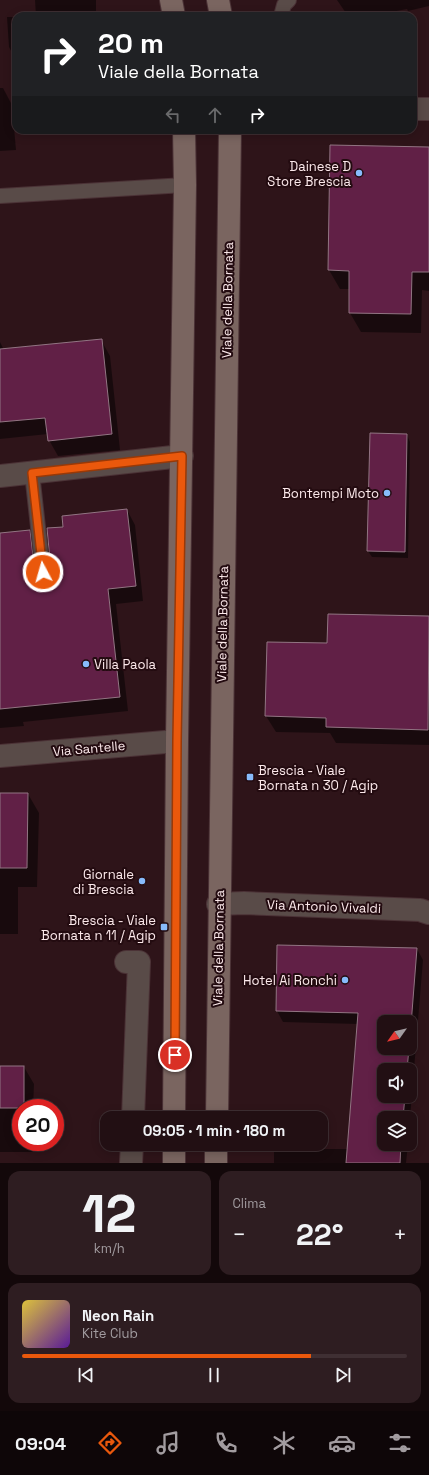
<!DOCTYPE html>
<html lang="it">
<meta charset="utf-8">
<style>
body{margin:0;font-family:"Space Grotesk",sans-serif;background:#2e1d21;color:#f1f3f6;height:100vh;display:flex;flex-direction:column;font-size:15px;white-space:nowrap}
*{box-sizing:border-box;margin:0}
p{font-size:13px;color:#a29ca0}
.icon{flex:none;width:22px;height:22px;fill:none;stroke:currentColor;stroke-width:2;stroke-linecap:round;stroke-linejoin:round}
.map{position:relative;height:1163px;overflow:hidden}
.panel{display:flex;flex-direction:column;gap:8px;padding:8px;background:#13080a;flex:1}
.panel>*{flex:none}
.guide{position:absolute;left:12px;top:12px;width:405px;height:122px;border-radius:12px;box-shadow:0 2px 10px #0003,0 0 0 1px #3f2f33;background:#202124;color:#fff;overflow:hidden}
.needle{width:26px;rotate:236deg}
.buttons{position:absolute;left:377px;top:1015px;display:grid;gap:8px}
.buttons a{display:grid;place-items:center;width:40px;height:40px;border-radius:8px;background:#220f13;box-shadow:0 2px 10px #0003,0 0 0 1px #3f2f33;font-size:20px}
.speed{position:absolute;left:12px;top:1099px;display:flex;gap:8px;font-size:20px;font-weight:700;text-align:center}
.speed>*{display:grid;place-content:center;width:52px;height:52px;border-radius:50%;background:#220f13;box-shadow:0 2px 10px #0003,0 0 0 1px #3f2f33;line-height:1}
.speed .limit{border:6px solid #d22;background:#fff;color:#111}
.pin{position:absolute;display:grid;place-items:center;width:34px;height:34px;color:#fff;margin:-17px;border:2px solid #fff;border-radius:50%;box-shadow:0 1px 4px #0007}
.me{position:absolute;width:44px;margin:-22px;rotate:354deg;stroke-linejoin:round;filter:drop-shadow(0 0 3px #0008)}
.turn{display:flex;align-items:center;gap:14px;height:84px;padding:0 20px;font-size:18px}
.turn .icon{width:52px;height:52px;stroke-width:2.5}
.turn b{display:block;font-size:28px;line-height:34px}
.lanes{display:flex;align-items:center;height:38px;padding:0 20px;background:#0003;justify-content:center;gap:20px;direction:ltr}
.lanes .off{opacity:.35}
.big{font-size:30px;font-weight:700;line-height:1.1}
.panel .tile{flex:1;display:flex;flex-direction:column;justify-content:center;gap:6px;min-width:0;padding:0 14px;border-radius:12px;background:#2e1d21}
.panel .dial{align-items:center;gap:0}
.dial b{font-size:52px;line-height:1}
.song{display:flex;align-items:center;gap:12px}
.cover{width:48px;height:48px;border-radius:6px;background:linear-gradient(135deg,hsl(50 70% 55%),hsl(270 70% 35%))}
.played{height:4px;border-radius:2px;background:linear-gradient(90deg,#ea580c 75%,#3f2f33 75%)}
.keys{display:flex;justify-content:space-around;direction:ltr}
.heat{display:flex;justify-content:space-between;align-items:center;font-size:22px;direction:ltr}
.panel .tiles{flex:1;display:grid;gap:8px;grid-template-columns:1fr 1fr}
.tile:last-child{grid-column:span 2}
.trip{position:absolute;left:100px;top:1111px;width:228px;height:40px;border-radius:12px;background:#220f13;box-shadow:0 2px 10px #0003,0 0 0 1px #3f2f33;font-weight:700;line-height:40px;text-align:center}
.tabs{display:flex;height:64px;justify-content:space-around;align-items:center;background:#0e0608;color:#a29ca0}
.tabs .icon{width:28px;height:28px}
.tabs .current{color:#ea580c}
.tabs b{font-size:18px;color:#f1f3f6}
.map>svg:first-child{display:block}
.shadow{fill:#0007;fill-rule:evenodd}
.building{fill:#612046;stroke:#927583}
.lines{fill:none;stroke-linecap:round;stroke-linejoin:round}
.service-casing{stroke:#4b3236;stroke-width:16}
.minor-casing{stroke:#4b3236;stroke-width:24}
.secondary-casing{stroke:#4b3236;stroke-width:24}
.service{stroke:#594b48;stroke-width:14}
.minor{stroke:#594b48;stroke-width:22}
.secondary{stroke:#7a6560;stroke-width:22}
.route-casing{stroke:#983908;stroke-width:10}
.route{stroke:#ea580c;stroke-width:7}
.poi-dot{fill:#87bbfb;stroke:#230b10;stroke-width:1.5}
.labels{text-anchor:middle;stroke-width:4;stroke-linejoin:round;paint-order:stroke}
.poi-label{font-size:13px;fill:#fce9eb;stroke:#230b10;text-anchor:end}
.street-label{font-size:13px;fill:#fce9eb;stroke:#230b10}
</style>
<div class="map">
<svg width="429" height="1163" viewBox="0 0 429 1163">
<rect width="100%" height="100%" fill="#2e1419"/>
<g class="shadow">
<polygon points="35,0 96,0 96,13 132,11 134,16 32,16 36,16"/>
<polygon points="337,0 429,0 429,6 408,11 407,9 371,16 348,16"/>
<polygon points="7,17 16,17 16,60 9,47"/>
<polygon points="0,88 3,88 12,105 16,150 0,151"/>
<polygon points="429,148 429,291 422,290 421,333 361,332 350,313 350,289 340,289 329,270"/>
<polygon points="101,340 110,356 120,450 58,456 49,440 48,434 0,439 0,342 4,350"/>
<polygon points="407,435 410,442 408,558 372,557 368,551"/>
<polygon points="127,510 135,525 143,601 116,604 128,711 23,722 24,726 0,728 0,534 29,531 38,546 42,581 49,579 65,528"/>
<polygon points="329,615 429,617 429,745 336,743 330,733 276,732 266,716 268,643 328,644"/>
<polygon points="0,794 28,794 39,813 37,887 18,887 18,934 0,934"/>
<path d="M417,949L423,960L410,1118H384V1144H408L406,1163H274V1149H348L358,1024L283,1022L277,1011ZM384,1022H410V1048H384ZM384,1070H410V1096H384Z"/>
<polygon points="0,1067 24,1067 34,1084 33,1108 21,1108 21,1142 33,1142 33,1152 0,1152"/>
</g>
<g class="building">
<polygon points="330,145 429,147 429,272 412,272 411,314 349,313 349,271 328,270"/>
<polygon points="102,339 112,434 48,441 45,418 0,422 0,349"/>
<polygon points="370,433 407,434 405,552 367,551"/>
<polygon points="127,509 136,586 108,589 120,697 0,709 0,533 30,530 35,573 39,580 44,580 48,579 51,571 47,528 63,527 62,516"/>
<polygon points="328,614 429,616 428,730 326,727 326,718 265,716 267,642 327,643"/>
<polygon points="0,793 28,793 27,868 0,868"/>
<polygon points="277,945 417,948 410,1038 410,1022 384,1022 384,1048 409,1048 407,1070 384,1070 384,1096 405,1096 403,1118 384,1118 384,1144 401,1144 400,1163 346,1163 358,1013 276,1011"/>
<rect x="0" y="1066" width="24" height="42"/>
</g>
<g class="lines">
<defs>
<g id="service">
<polyline points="281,16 284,5 289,0"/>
<polyline points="0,196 185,185"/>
<polyline points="32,473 43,572"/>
</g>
<g id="minor">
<polyline points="413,109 429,109"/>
<polyline points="0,476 182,456"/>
<polyline points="0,756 177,741"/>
<polyline points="218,904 244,903 420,910 429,913"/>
<polyline points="126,962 139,962 133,1118"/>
<polyline points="131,1163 132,1144"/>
</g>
<g id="secondary">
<polyline points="171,0 174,16"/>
<polyline points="218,0 221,16"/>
<polyline points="174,1118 177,741 185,185 184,130"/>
<polyline points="217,1118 230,130"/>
<polyline points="174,1163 174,1144"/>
<polyline points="216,1163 216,1144"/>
</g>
</defs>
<use href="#service" class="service-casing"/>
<use href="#minor" class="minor-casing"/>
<use href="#secondary" class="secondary-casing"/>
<use href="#service" class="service"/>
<use href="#minor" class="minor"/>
<use href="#secondary" class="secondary"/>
</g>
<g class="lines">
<defs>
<polyline id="route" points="43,572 32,473 182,456 177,741 175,1055"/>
</defs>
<use href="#route" class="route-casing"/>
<use href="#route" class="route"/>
</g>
<g class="poi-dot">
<circle cx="359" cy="173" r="4"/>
<circle cx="387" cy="493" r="4"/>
<circle cx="86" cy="664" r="4"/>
<rect x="246" y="773" width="8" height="8" rx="2"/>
<circle cx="142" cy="881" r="4"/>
<rect x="160" y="923" width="8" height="8" rx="2"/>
<circle cx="345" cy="980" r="4"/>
</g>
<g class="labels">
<g class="poi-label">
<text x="351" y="171">Dainese D<tspan x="351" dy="15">Store Brescia</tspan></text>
<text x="379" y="498">Bontempi Moto</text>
<text x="94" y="669" text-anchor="start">Villa Paola</text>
<text x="258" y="775" text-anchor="start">Brescia - Viale<tspan x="258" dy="15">Bornata n 30 / Agip</tspan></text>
<text x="134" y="879">Giornale<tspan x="134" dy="15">di Brescia</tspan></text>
<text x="156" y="925">Brescia - Viale<tspan x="156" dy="15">Bornata n 11 / Agip</tspan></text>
<text x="337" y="985">Hotel Ai Ronchi</text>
</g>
<g class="street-label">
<text transform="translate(227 300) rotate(-89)" y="5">Viale della Bornata</text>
<text transform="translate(222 624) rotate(-89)" y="5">Viale della Bornata</text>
<text transform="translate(89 748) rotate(-5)" y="5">Via Santelle</text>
<text transform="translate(324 906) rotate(2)" y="5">Via Antonio Vivaldi</text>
<text transform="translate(218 948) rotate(-89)" y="5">Viale della Bornata</text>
</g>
</g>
</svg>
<div class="buttons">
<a><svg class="needle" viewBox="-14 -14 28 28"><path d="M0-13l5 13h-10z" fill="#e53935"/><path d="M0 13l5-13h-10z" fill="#a29ca0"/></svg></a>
<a><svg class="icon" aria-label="sound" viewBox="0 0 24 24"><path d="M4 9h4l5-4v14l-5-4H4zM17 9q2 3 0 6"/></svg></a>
<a><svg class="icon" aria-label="layers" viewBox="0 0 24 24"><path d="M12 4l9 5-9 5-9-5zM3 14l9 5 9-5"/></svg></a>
</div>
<div class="speed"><div class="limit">20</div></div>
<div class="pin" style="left:175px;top:1055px;background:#d93025"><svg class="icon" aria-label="arrive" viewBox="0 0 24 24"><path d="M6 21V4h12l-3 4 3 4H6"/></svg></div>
<svg class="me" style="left:43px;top:572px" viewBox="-20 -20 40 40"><circle r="17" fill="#ea580c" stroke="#fff" stroke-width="3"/><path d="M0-11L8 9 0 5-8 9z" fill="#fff"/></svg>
<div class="trip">09:05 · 1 min · 180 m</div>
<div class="guide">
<div class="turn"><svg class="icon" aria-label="right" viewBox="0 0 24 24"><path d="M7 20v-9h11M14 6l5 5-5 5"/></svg><div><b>20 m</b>Viale della Bornata</div></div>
<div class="lanes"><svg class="icon off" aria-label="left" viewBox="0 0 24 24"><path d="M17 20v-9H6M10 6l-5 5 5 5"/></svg><svg class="icon off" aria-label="ahead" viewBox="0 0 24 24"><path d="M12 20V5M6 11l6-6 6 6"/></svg><svg class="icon" aria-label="right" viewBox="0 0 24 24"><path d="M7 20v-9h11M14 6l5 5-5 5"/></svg></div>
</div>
</div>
<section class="panel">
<div class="tiles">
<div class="tile dial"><b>12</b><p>km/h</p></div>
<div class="tile"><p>Clima</p>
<div class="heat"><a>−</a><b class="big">22°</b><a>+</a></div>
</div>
<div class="tile">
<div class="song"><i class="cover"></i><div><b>Neon Rain</b><p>Kite Club</p></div></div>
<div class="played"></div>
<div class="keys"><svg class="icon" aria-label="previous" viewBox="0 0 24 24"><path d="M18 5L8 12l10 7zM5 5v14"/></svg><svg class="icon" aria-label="pause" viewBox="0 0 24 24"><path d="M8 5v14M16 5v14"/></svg><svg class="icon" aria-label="next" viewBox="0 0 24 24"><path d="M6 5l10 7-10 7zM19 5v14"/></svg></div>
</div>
</div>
</section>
<nav class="tabs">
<b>09:04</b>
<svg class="icon current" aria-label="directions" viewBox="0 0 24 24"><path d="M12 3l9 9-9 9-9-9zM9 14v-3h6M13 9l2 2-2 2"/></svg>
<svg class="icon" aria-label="music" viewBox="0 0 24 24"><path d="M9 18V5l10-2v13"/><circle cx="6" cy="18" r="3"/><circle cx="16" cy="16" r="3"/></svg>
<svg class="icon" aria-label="phone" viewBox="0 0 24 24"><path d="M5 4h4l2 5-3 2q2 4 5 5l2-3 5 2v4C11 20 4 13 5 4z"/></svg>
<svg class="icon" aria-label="climate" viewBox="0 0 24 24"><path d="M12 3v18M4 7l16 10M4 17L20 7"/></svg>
<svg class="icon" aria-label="car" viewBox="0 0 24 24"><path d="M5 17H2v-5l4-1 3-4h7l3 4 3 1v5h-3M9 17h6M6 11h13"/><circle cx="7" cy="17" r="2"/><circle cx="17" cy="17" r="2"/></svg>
<svg class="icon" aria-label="filters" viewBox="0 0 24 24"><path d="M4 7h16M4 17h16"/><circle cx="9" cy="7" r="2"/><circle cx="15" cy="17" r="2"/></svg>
</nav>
